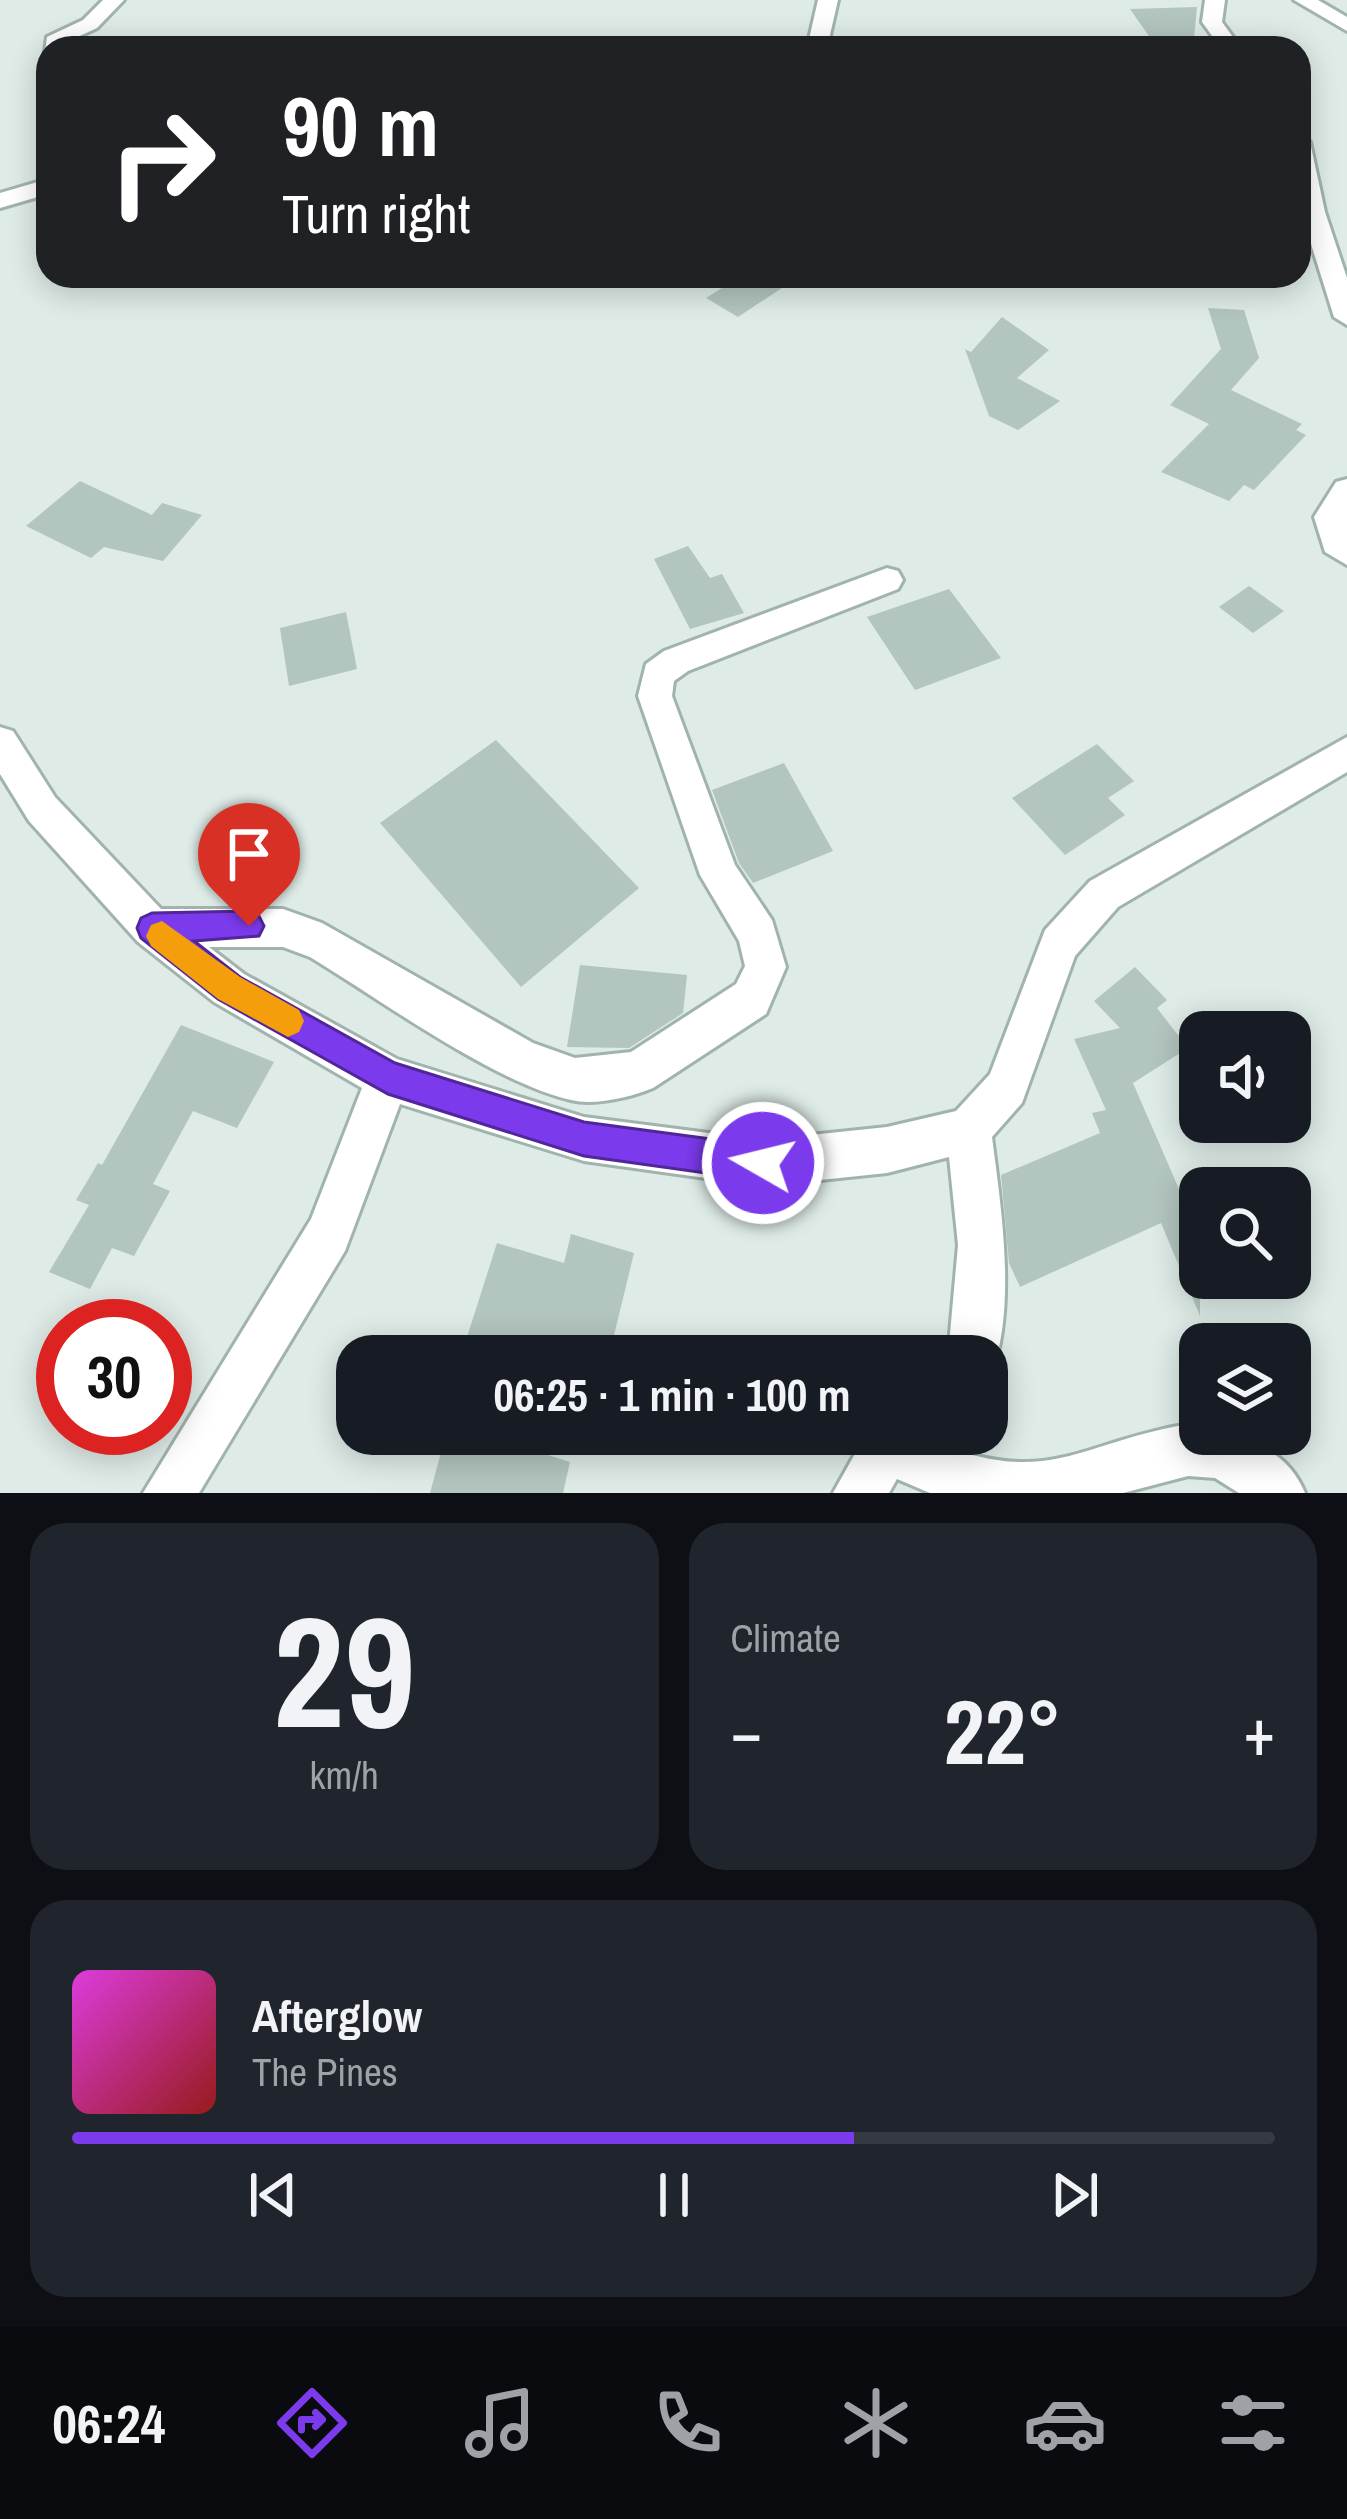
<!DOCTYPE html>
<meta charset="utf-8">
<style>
body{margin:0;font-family:"Archivo Narrow",sans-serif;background:#20242c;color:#f1f3f6;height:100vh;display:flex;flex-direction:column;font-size:45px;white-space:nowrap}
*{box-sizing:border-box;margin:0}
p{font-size:39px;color:#9ea1a6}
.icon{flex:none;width:66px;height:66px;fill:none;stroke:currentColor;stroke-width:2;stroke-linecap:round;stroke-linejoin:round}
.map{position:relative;height:1493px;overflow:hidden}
.sheet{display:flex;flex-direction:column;gap:30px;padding:30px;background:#0d0f14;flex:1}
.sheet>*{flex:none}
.top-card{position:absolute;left:36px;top:36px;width:1275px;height:252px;border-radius:36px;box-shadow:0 6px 30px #0003;background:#202124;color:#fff;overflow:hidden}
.tools{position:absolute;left:1179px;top:1011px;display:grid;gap:24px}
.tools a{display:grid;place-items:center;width:132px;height:132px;border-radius:24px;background:#171b24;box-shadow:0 6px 30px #0003;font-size:60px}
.speed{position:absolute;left:36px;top:1299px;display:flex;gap:24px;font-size:60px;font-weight:700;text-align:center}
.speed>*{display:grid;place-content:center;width:156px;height:156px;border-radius:50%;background:#171b24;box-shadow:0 6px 30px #0003;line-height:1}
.speed .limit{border:18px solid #d22;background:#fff;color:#111}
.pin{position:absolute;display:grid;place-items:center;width:102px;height:102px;color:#fff;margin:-123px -51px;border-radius:50% 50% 50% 0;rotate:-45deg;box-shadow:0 0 12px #0007}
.pin .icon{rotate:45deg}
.me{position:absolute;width:132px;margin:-66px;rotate:278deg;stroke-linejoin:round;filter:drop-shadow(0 0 9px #0008)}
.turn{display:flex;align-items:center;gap:42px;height:252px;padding:0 48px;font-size:54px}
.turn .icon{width:156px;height:156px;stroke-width:2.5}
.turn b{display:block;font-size:84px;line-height:102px}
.big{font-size:90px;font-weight:800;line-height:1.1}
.sheet .card{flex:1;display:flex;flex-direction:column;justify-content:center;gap:18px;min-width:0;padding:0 42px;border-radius:36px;background:#20242c}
.sheet .dial{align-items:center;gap:0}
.dial b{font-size:156px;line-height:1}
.song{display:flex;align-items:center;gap:36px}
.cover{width:144px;height:144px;border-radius:18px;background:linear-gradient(135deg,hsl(300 70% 55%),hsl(0 70% 35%))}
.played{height:12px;border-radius:6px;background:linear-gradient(90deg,#7c3aed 65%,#363941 65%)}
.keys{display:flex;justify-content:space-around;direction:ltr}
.heat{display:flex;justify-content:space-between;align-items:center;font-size:66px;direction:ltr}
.sheet .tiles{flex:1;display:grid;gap:30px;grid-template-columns:1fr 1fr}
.card:last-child{grid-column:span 2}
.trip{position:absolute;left:336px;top:1335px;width:672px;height:120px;border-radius:36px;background:#171b24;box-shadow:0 6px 30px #0003;font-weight:800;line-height:120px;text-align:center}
.tab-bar{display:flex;height:192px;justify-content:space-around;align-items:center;background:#090b0e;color:#9ea1a6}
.tab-bar .icon{width:84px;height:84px}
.tab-bar .on{color:#7c3aed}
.tab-bar b{font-size:54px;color:#f1f3f6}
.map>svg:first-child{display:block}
.building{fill:#b3c5bf}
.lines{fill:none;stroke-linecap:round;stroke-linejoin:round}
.street-casing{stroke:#a1b3ad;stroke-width:6}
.street{fill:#fff;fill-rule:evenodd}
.route{fill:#7c3aed;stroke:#51269a;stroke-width:3}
.slow{fill:#f59e0b}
</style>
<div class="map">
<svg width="1347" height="1493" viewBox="0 0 1347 1493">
<rect width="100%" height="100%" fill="#deebe6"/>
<g class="building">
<polygon points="1197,7 1194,38 1151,39 1130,9"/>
<polygon points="741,276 800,276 738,317 706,298"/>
<polygon points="1208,308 1244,310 1259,358 1231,390 1302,424 1296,430 1306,435 1254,490 1244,485 1229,501 1161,472 1209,424 1170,405 1221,349"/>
<polygon points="1002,317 1049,350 1017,378 1060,401 1018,430 989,416 965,349 971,352"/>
<polygon points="80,481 152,515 162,503 202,515 163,561 104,547 91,558 26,526"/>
<polygon points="688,546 710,578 722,574 744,613 690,629 654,559"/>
<polygon points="1249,586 1284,611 1253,633 1219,607"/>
<polygon points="949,589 1001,658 915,690 867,617"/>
<polygon points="346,612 357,669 289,686 280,628"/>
<polygon points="496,740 639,888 521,987 380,823"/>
<polygon points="1097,744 1134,781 1108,798 1125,815 1065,855 1012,798"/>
<polygon points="784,763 833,851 753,883 739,863 712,790"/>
<polygon points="580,965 687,975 683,1013 629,1048 567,1047"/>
<polygon points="1135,967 1167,1000 1157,1008 1188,1048 1133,1083 1188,1210 1184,1212 1200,1209 1200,1316 1161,1223 1020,1287 1009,1263 1001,1175 1100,1133 1092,1113 1106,1110 1074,1039 1120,1028 1094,1001"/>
<polygon points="181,1025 274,1062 237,1128 193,1111 153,1184 170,1191 134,1256 112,1248 90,1289 49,1272 89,1205 76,1200 98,1163 102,1165"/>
<polygon points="571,1234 634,1253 609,1356 545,1338 540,1356 461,1356 497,1243 564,1263"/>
<polygon points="446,1434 521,1452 523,1447 570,1462 563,1493 430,1493"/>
</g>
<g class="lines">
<defs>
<g id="street">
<polygon points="103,0 124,0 97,28 45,52 47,37 83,20"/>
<polygon points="818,0 838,0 827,48 807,48"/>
<polygon points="1205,0 1225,0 1222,22 1241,48 1221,48 1202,22"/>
<polygon points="1294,0 1318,0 1347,17 1347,31"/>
<polygon points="1299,135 1310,142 1325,212 1347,278 1347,325 1334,317 1301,212"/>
<polygon points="48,179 48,194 0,208 0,193"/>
<polygon points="1347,479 1347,565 1325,552 1314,517 1336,482"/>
<path d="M887,568L898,571L903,580L898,589L688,671L674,681L672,696L735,865L772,920L786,967L766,1014L653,1088C632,1097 594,1106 571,1100C493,1082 381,1000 310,957L283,947H209L244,974L397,1059L584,1117L763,1140L887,1127L956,1111L990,1074L1045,930L1090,881L1347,737V772L1118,907L1075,956L1022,1103L992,1137C1001,1206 1017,1309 991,1374L987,1375V1356H948L958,1245L949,1157L887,1173L763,1186L584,1161L400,1104L345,1251L199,1493H143L311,1219L362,1088L214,1002L138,942L29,821L0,774V727L13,731L55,797L161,909H283L322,923L533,1043L575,1058L631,1052L736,984L745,966L739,941L700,875L638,696L646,664L664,651Z"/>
<path d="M1188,1424L1200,1425V1434C1245,1434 1287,1449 1305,1493H1239L1215,1478L1188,1476L1123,1493H930L897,1479L889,1493H833L866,1434H929L928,1440C1050,1489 1074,1444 1188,1424Z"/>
</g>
</defs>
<use href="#street" class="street-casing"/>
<use href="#street" class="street"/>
</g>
<polygon class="route" points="249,911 259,916 264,926 259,936 194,941 240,977 395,1063 584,1122 763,1146 775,1151 780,1163 775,1176 763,1181 584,1156 388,1094 218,999 141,938 137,928 141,918 152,913"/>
<polygon class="slow" points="162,921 240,977 299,1010 304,1021 299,1032 288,1037 218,999 151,946 146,936 151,925"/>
</svg>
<div class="tools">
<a><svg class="icon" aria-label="sound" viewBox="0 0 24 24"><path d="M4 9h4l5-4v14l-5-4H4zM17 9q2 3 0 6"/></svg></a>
<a><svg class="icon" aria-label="search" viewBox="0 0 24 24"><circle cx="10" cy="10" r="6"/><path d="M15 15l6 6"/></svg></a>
<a><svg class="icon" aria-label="layers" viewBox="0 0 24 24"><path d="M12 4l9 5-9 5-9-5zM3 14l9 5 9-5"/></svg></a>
</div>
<div class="speed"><div class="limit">30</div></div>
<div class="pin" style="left:249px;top:926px;background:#d93025"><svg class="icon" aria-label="arrive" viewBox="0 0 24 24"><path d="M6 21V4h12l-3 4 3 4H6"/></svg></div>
<svg class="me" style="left:763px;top:1163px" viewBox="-20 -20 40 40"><circle r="17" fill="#7c3aed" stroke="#fff" stroke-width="3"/><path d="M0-11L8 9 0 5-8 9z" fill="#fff"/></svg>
<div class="trip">06:25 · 1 min · 100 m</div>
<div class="top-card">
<div class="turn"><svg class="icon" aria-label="right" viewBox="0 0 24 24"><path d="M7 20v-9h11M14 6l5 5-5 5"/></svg><div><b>90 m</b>Turn right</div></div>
</div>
</div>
<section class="sheet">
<div class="tiles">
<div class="card dial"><b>29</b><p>km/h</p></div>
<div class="card"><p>Climate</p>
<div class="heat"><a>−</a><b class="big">22°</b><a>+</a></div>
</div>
<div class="card">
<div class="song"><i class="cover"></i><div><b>Afterglow</b><p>The Pines</p></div></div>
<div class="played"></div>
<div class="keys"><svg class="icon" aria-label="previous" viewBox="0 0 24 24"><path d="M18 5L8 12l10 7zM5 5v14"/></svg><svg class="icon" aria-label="pause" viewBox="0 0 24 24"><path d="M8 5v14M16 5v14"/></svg><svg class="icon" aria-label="next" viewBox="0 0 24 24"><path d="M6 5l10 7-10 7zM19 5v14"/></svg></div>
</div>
</div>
</section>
<nav class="tab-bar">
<b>06:24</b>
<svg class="icon on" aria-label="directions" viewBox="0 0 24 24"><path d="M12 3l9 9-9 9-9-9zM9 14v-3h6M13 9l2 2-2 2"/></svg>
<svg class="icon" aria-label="music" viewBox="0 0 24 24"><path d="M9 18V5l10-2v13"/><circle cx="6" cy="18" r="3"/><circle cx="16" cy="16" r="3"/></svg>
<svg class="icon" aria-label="phone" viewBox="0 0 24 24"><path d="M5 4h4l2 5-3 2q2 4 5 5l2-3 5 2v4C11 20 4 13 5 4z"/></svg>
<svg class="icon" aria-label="climate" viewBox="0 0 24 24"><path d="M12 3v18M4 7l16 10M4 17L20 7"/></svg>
<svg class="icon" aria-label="car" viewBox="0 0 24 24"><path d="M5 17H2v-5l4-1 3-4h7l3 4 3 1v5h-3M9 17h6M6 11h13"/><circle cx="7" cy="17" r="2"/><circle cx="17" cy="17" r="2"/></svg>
<svg class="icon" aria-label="filters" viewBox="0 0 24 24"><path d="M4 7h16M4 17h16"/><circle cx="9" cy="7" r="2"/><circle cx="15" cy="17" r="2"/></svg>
</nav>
